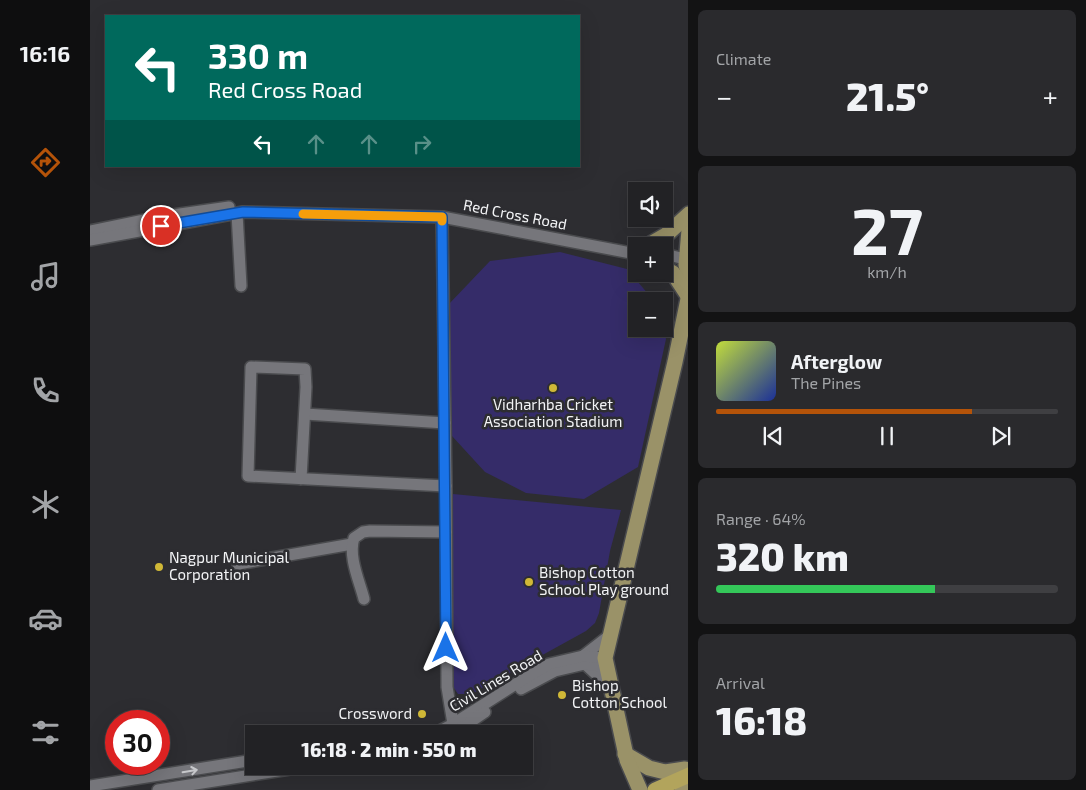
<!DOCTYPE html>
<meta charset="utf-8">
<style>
body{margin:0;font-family:"Exo 2",sans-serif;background:#2a2a2d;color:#f1f3f6;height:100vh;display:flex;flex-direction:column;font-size:19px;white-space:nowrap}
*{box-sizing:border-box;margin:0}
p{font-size:16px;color:#a2a4a7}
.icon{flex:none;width:28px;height:28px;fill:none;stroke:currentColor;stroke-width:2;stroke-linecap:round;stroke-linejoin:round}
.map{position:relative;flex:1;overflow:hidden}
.side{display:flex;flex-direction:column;gap:10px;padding:10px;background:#131314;width:398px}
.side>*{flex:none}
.guide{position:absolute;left:15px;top:15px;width:475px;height:152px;border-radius:0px;box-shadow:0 5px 20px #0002,0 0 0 1px #3f3f42;background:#00695c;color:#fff;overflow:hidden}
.buttons{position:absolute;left:538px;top:182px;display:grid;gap:10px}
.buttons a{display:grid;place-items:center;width:45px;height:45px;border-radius:0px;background:#222225;box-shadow:0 5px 20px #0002,0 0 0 1px #3f3f42;font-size:25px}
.speed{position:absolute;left:15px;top:710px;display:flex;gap:10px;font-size:25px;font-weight:700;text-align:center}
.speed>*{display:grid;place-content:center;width:65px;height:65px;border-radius:50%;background:#222225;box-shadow:0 5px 20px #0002,0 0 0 1px #3f3f42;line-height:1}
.speed .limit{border:8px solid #d22;background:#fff;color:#111}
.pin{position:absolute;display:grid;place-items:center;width:42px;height:42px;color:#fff;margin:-21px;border:2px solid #fff;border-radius:50%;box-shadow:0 1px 5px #0007}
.me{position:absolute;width:55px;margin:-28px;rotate:0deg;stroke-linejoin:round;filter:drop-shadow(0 0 4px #0008)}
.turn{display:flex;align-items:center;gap:18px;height:105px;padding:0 20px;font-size:22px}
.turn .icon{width:65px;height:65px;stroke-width:2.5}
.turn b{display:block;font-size:35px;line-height:42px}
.lanes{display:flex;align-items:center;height:48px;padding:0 20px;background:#0003;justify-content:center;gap:25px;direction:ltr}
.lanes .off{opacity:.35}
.big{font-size:38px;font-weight:800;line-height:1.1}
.side .card{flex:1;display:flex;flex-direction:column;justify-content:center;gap:8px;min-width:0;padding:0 18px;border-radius:8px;background:#2a2a2d}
.side .dial{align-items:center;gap:0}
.dial b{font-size:65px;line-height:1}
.song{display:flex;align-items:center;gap:15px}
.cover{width:60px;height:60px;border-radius:8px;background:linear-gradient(135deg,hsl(70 70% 55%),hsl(230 70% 35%))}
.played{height:5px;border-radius:2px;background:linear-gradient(90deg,#b45309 75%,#3f3f42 75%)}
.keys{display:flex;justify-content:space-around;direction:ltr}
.heat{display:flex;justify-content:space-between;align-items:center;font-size:28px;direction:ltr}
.charge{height:8px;border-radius:4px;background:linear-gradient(90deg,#34c759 64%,#3f3f42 0)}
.trip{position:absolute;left:155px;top:725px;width:288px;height:50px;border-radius:0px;background:#222225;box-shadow:0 5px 20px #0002,0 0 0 1px #3f3f42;font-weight:800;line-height:50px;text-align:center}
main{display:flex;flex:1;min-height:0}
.menu{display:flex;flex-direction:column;width:90px;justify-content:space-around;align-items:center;background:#0e0e0f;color:#a2a4a7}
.menu .icon{width:35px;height:35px}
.menu .on{color:#b45309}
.menu b{font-size:22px;color:#f1f3f6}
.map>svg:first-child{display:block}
.green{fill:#352c69}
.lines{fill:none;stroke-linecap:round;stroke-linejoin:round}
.minor-casing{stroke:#4a4b4e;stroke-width:14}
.major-casing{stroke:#4a4b4e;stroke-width:18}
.highway-casing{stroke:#4a4b4e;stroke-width:18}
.minor{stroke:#76767b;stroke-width:11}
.major{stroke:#9a9268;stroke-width:15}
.highway{stroke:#b2a45c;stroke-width:15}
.oneway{stroke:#c7c8cb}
.route-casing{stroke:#114b97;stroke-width:12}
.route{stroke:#1a73e8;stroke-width:9}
.slow{stroke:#f59e0b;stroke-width:9}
.poi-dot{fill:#d0b837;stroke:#2d2d31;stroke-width:2}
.labels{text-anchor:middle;stroke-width:5;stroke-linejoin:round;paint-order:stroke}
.street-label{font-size:15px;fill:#f3f4f6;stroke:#2d2d31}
.poi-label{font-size:15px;fill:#f3f4f6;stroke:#2d2d31;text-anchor:start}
</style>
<main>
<nav class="menu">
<b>16:16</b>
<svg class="icon on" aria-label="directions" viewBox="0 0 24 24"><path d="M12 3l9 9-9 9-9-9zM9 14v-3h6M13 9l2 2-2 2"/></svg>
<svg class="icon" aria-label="music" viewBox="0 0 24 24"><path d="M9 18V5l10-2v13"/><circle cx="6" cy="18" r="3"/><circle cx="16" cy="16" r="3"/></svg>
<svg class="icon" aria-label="phone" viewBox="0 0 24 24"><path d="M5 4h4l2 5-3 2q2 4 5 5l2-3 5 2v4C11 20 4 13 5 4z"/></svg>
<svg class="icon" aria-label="climate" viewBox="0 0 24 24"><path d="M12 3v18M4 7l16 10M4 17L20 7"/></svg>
<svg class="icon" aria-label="car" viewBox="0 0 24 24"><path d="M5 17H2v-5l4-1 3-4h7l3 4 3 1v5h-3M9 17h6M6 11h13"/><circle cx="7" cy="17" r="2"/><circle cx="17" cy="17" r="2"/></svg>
<svg class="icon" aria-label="filters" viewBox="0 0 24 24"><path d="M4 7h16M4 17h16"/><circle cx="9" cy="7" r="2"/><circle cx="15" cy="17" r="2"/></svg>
</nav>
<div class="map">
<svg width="599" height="790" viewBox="0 0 599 790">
<rect width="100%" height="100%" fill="#2d2d31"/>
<g class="green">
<polygon points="470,252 537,269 564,301 546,301 546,329 573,329 576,339 548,467 494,499 436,493 395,472 362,436 358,305 400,261"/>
<polygon points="363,494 531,510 520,551 509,613 505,623 496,631 382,694 368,694 362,685"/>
</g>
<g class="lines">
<defs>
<g id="minor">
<polyline points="147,213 151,286"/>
<polyline points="352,217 356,486 357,687 363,724"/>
<polyline points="0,231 69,217 139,207"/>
<polyline points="0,240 153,212 352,217 546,254"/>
<polyline points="574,254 599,260"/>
<polyline points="215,414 355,423"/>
<polyline points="211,479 216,387 215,369 161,367 158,476 356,486"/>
<polyline points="148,564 262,544"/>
<path d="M274,599C269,580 258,556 264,538L273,532L280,531L356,532"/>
<polyline points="493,656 520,635"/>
<polyline points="495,664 521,688"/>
<polyline points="431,689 465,671 495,664 517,667"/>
<polyline points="344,734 363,724 432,680 459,664 493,656 515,658"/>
<polyline points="363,734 395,712"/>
<polyline points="0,786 164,760"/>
<polyline points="68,790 219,766"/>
</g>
<g id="major">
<polyline points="599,230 596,265 599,275"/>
<polyline points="557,246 576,235 599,214"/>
<polyline points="574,268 583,273 598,296"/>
<polyline points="535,754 559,768 575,772 595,769"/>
<polyline points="550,790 537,760 515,658 585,362 599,294"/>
<polyline points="592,790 599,788"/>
</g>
<polyline id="highway" points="565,790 599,775"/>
</defs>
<use href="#minor" class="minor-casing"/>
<use href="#major" class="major-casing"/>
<use href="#highway" class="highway-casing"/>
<use href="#minor" class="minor"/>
<use href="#major" class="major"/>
<use href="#highway" class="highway"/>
</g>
<defs><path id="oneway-shaft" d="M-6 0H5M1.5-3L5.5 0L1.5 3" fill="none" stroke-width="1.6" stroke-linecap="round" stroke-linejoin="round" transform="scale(1.25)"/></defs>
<use class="oneway" href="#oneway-shaft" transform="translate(100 771) rotate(-9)"/>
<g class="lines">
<defs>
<polyline id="route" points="71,226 153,212 352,217 356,648"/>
</defs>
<use href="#route" class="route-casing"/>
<use href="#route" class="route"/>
<polyline class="slow" points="213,214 352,217 352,221"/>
</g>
<g class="poi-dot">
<circle cx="463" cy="388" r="5"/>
<circle cx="69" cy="567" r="5"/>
<circle cx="439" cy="582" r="5"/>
<circle cx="472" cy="695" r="5"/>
<circle cx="332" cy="714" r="5"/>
</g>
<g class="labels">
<g class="street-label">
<text transform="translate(425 215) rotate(11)" y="5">Red Cross Road</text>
<text transform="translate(406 681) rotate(-31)" y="5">Civil Lines Road</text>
</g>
<g class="poi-label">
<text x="463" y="410" text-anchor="middle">Vidharhba Cricket<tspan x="463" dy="17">Association Stadium</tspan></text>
<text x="79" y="563">Nagpur Municipal<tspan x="79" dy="17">Corporation</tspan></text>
<text x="449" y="578">Bishop Cotton<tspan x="449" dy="17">School Play ground</tspan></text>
<text x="482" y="691">Bishop<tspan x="482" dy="17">Cotton School</tspan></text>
<text x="322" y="719" text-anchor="end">Crossword</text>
</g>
</g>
</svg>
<div class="buttons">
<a><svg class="icon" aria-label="sound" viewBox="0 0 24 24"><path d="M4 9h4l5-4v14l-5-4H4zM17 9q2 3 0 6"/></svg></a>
<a>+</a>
<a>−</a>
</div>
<div class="speed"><div class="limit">30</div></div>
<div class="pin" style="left:71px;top:226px;background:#d93025"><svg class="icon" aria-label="arrive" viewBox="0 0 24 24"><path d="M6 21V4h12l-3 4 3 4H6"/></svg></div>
<svg class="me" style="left:356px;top:648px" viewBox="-20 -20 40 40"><path d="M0-17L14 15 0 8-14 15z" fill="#1a73e8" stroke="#fff" stroke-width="4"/></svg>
<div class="trip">16:18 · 2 min · 550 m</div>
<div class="guide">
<div class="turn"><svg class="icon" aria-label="left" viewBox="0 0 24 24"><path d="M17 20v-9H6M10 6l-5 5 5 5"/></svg><div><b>330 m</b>Red Cross Road</div></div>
<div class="lanes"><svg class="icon" aria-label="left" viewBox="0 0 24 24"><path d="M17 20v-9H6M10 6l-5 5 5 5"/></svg><svg class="icon off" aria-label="ahead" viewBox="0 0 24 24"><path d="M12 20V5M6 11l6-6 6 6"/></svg><svg class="icon off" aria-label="ahead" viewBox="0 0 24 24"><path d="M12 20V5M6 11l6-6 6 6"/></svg><svg class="icon off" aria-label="right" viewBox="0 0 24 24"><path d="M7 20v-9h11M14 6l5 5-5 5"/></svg></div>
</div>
</div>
<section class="side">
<div class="card"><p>Climate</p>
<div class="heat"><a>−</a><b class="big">21.5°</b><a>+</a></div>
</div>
<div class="card dial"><b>27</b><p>km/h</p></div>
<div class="card">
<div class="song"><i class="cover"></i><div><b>Afterglow</b><p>The Pines</p></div></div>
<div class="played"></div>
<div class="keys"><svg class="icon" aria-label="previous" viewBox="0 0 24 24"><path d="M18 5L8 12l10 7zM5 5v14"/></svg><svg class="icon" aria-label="pause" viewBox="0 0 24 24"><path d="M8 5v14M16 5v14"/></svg><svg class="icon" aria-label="next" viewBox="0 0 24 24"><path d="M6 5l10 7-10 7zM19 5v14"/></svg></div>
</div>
<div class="card"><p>Range · 64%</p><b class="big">320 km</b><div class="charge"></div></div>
<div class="card"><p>Arrival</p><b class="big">16:18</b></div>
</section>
</main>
